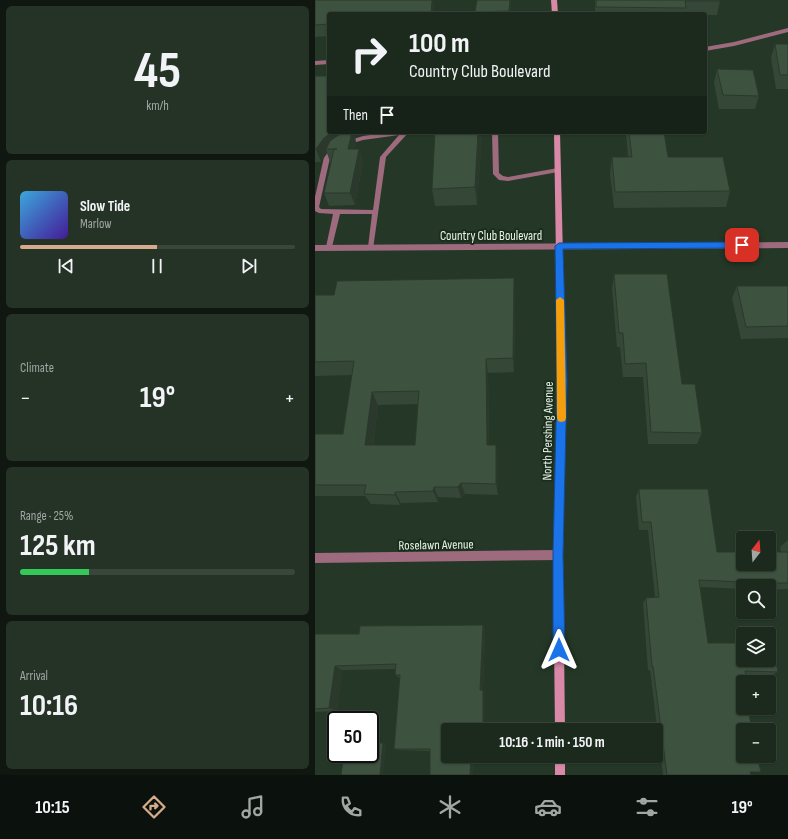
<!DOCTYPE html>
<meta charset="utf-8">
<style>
body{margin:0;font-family:"Sofia Sans Condensed",sans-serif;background:#253226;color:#f1f3f6;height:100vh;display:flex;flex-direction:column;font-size:15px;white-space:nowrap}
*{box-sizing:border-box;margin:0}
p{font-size:13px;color:#a0a7a4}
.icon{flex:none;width:22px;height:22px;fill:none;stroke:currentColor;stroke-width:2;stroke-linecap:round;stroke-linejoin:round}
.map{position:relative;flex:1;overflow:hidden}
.drawer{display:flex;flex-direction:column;gap:6px;padding:6px;background:#0f1710;width:315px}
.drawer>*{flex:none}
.top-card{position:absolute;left:12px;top:12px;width:380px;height:122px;border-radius:4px;box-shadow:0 1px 3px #0004,0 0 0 1px #3a463b;background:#1c2a1d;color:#f1f3f6;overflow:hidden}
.needle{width:26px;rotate:17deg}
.buttons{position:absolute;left:421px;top:531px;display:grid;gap:8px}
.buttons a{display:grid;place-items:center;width:40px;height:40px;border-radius:4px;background:#1c2a1d;box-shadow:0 1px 3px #0004,0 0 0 1px #3a463b;font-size:20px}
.speed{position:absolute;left:12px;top:711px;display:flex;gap:8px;font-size:20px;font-weight:700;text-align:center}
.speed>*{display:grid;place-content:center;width:52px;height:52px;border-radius:50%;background:#1c2a1d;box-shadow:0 1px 3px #0004,0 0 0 1px #3a463b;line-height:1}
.speed .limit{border:2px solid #111;border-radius:6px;background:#fff;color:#111}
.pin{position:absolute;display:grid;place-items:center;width:34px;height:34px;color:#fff;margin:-17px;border-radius:8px;box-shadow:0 2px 6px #0006}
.me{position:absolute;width:44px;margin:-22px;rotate:0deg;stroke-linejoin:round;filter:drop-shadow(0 0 3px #0008)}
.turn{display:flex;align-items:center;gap:14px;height:84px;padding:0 16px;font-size:18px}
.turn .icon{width:52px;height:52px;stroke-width:2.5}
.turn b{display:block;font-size:28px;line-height:34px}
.then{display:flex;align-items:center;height:38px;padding:0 16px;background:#0003;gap:8px;font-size:15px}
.big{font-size:30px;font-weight:700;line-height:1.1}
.drawer .card{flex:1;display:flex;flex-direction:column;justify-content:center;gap:6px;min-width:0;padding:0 14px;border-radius:6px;background:#253226}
.drawer .dial{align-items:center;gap:0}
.dial b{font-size:52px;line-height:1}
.song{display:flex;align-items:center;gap:12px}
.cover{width:48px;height:48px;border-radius:6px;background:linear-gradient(135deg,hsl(200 70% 55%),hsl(260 70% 35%))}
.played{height:4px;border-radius:2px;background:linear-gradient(90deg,#d6ab8b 50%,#3a463b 50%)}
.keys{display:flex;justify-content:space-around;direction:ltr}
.heat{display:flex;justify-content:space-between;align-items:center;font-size:22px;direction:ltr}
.charge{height:6px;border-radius:3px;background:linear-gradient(90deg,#34c759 25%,#3a463b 0)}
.trip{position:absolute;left:126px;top:723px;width:222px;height:40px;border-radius:4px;background:#1c2a1d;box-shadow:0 1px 3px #0004,0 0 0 1px #3a463b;font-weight:700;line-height:40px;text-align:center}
.menu{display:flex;height:64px;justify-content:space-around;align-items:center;background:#0b110c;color:#a0a7a4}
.menu .icon{width:28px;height:28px}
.menu .active{color:#d6ab8b}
.menu b{font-size:18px;color:#f1f3f6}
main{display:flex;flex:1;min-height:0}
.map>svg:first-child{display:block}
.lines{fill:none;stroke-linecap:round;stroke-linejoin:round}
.service{fill:#9d6a7e;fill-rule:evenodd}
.minor{fill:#9d6a7e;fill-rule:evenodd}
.tertiary{fill:#9d6a7e;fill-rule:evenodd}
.secondary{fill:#d988a8;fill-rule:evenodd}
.wall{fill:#354737;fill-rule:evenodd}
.shaded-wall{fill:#2b392d}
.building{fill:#3e5240;stroke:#2b392d;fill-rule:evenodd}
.route{fill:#1a73e8;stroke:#114b97}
.slow{fill:#f59e0b}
.labels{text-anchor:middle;stroke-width:4;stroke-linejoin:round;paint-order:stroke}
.street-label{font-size:13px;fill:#e8f4e8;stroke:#1b2e1d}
</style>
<main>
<section class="drawer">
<div class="card dial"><b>45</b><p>km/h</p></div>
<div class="card">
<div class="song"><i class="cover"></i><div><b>Slow Tide</b><p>Marlow</p></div></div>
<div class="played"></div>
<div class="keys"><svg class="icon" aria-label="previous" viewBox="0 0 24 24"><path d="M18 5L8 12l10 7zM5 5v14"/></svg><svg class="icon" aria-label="pause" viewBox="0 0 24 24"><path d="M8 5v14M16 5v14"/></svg><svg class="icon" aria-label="next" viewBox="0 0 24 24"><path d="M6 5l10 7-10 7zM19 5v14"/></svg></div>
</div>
<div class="card"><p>Climate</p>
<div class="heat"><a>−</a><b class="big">19°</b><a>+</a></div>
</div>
<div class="card"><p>Range · 25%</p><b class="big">125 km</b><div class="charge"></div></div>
<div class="card"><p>Arrival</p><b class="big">10:16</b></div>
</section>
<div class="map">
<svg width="473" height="775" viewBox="0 0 473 775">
<rect width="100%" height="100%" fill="#253827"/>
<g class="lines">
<g class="service">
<polygon points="76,132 94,132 71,157 58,249 54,249 53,247 57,214 25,214 17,247 16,249 12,249 11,247 18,214 4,213 0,211 0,197 9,157 18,147 22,147 22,149 15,158 4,207 6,209 58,210 65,157 84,135 48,140 31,145 28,143 29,142 48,136"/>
<polygon points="177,132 183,132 184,173 188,176 193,177 243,168 246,170 243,172 193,181 184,180 178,174"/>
</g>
<g class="minor">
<polygon points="473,28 473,32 419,46 390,51 390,47 419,42"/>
<polygon points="14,60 14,64 0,65 0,61"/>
<polygon points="243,550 246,552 248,555 246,558 243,560 0,563 0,553"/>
</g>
<polygon class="tertiary" points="473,242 473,248 0,251 0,245"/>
<g class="secondary">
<polygon points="236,0 242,0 243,14 237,14"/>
<polygon points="239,132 245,132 251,381 248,555 250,730 240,730 238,555 243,381"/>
<rect x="240" y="756" width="10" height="19"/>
</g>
</g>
<g class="wall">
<polygon points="0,0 118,0 119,9 119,14 14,14 14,36 0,37"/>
<polygon points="196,0 195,14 161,14 160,12"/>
<polygon points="280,0 405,0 405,1 402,15 390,15 390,14 280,14"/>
<polygon points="460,44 473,44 473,89 461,89 456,58"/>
<polygon points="402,69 444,96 440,109 404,109 399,83"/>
<polygon points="0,76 43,136 40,137 41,143 40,149 44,149 48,162 40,205 14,206 9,193 17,162 15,162 12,153 6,162 0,162"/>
<polygon points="167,132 162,205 120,206 117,189"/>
<polygon points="311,132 349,132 353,157 415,191 411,207 299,208 295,173 297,157 313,157"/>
<polygon points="299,274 367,384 387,433 382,444 333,444 328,377 308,377 305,347 302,347 297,289"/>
<path d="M199,278L200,294L199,372L173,373L174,445H181L183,457V495L150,494L146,498L123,497V502L86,503L85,505L56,504L50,496H0V434H28L37,375L0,376V295H19ZM103,404L100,445H58L63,405Z"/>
<polygon points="422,286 473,286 473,338 426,339 417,298"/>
<polygon points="324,489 402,552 466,552 465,547 473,540 473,589 454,590 454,586 428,586 428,589 385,587 393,643 463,672 455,676 431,675 428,682 436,775 348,775 335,670 333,670 328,603 331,598 340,597 333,530 324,530 321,497"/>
<polygon points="168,625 170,630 168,690 170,693 170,726 161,725 160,730 133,730 133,756 159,756 158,775 115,775 115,751 85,750 79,749 85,678 80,675 81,669 27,670 22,711 0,712 0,634 44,634"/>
</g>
<g class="shaded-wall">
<polygon points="117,0 118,0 119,9 119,14 116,14"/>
<polygon points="195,0 196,0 195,14 194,14 194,11"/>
<polygon points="17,132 44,132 43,136 40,137 41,143 38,162 33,149 11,149 12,153 6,162 1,149 9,138"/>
<polygon points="163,132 167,132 162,205 160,187"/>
<polygon points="44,149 48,162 40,205 35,193"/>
<polygon points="199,278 200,294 199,372 198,358"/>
<polygon points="171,359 173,373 174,457 172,445"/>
<polygon points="57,392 63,405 56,457 50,445"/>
<polygon points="181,445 183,457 183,495 181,484"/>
<polygon points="146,483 150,494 146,498 143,487"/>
<polygon points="119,487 123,497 123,502 118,491"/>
<polygon points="80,492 86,503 85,505 80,495"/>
<polygon points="168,625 170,630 168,690 170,693 170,726 168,723 165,690"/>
<polygon points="20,666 27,670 22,711 14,708"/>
<polygon points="158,723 161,725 160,730 157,730"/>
<polygon points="68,743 71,744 68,775 65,775"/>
<polygon points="156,756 159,756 158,775 155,775"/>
</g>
<g class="building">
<polygon points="0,0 117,0 116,14 14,14 14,24 0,25"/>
<polygon points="162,0 195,0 194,11 160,12"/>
<polygon points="281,0 405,0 405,1 370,1 371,8 281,7"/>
<polygon points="460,44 473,44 473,75 465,75"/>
<polygon points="402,69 438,70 444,96 408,95"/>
<polygon points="0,76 14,76 14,132 17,132 9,138 1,149 0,149"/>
<polygon points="31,132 37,132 33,149 44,149 35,193 9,193 19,149 22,149 11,149 15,141 22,136"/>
<polygon points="120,132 163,132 160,187 117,189"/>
<polygon points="314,132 349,132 353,157 408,157 415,191 300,192 297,157 317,157"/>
<polygon points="299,274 352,274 367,384 380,384 387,433 336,432 331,363 310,364 308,333 304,333"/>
<path d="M199,278L198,358L171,359L172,445H181V484L146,483L143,487H119L118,491L80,492V495L49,494L51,485H0V434H28L39,361L0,362V295H19L22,281ZM104,391L100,445H50L57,392Z"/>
<polygon points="422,286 473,286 473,326 431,327"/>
<polygon points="324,489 393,489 402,552 428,552 428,564 454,564 454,552 473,552 473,583 449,583 384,580 393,643 428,643 428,660 454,660 454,642 457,642 463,672 430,671 432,682 428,682 428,708 433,708 437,730 428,730 428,756 442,756 446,772 435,772 436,775 352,775 338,666 337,666 331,598 344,597 336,522 327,522"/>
<polygon points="168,625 165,690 168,690 168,723 158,723 157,730 133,730 133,756 156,756 155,775 115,775 115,749 79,749 85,675 80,675 81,664 20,666 14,708 0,709 0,634 44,634 45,626"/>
<polygon points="55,743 68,743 65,775 26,775 29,754 55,754"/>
</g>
<polygon class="route" points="427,242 431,245 427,248 248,249 252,380 248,555 250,650 248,654 244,656 240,654 238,650 238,555 242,380 240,246 244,243"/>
<polygon class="slow" points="245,297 249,300 251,418 250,421 246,422 243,421 242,418 241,300"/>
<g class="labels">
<g class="street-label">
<text x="176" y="240">Country Club Boulevard</text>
<text transform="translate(232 431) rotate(-89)" y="5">North Pershing Avenue</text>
<text transform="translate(121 544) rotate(-1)" y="5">Roselawn Avenue</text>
</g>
</g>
</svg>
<div class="buttons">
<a><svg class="needle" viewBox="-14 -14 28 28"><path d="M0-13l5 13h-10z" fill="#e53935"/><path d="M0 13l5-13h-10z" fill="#a0a7a4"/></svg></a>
<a><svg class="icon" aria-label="search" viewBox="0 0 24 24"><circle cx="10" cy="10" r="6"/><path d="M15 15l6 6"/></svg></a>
<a><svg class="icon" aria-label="layers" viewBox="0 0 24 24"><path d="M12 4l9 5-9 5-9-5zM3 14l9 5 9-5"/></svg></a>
<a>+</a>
<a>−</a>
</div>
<div class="speed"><div class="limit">50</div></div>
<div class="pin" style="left:427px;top:245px;background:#d93025"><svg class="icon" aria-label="arrive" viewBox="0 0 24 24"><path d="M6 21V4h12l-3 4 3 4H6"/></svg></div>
<svg class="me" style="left:244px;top:650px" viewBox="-20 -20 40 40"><path d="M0-17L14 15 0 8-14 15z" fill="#1a73e8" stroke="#fff" stroke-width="4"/></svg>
<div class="trip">10:16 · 1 min · 150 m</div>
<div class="top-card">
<div class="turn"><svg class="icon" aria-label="right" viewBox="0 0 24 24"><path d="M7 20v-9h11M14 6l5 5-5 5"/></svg><div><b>100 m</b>Country Club Boulevard</div></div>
<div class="then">Then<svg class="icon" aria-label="arrive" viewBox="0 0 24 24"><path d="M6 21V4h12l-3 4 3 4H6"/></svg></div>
</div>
</div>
</main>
<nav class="menu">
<b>10:15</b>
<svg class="icon active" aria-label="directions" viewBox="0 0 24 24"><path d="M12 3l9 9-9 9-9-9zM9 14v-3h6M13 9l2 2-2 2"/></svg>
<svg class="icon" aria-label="music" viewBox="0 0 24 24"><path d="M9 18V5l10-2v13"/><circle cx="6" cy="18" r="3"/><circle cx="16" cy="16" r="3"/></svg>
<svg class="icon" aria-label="phone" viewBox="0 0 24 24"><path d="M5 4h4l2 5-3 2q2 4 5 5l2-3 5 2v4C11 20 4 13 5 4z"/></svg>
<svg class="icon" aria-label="climate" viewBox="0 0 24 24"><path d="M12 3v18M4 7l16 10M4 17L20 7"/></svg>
<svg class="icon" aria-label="car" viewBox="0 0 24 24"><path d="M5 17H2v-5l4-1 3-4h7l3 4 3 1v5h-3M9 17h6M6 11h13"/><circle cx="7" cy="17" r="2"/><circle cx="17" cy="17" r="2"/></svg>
<svg class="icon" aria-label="filters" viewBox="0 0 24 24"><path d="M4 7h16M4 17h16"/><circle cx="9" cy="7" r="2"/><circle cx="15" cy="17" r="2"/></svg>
<b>19°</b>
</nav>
